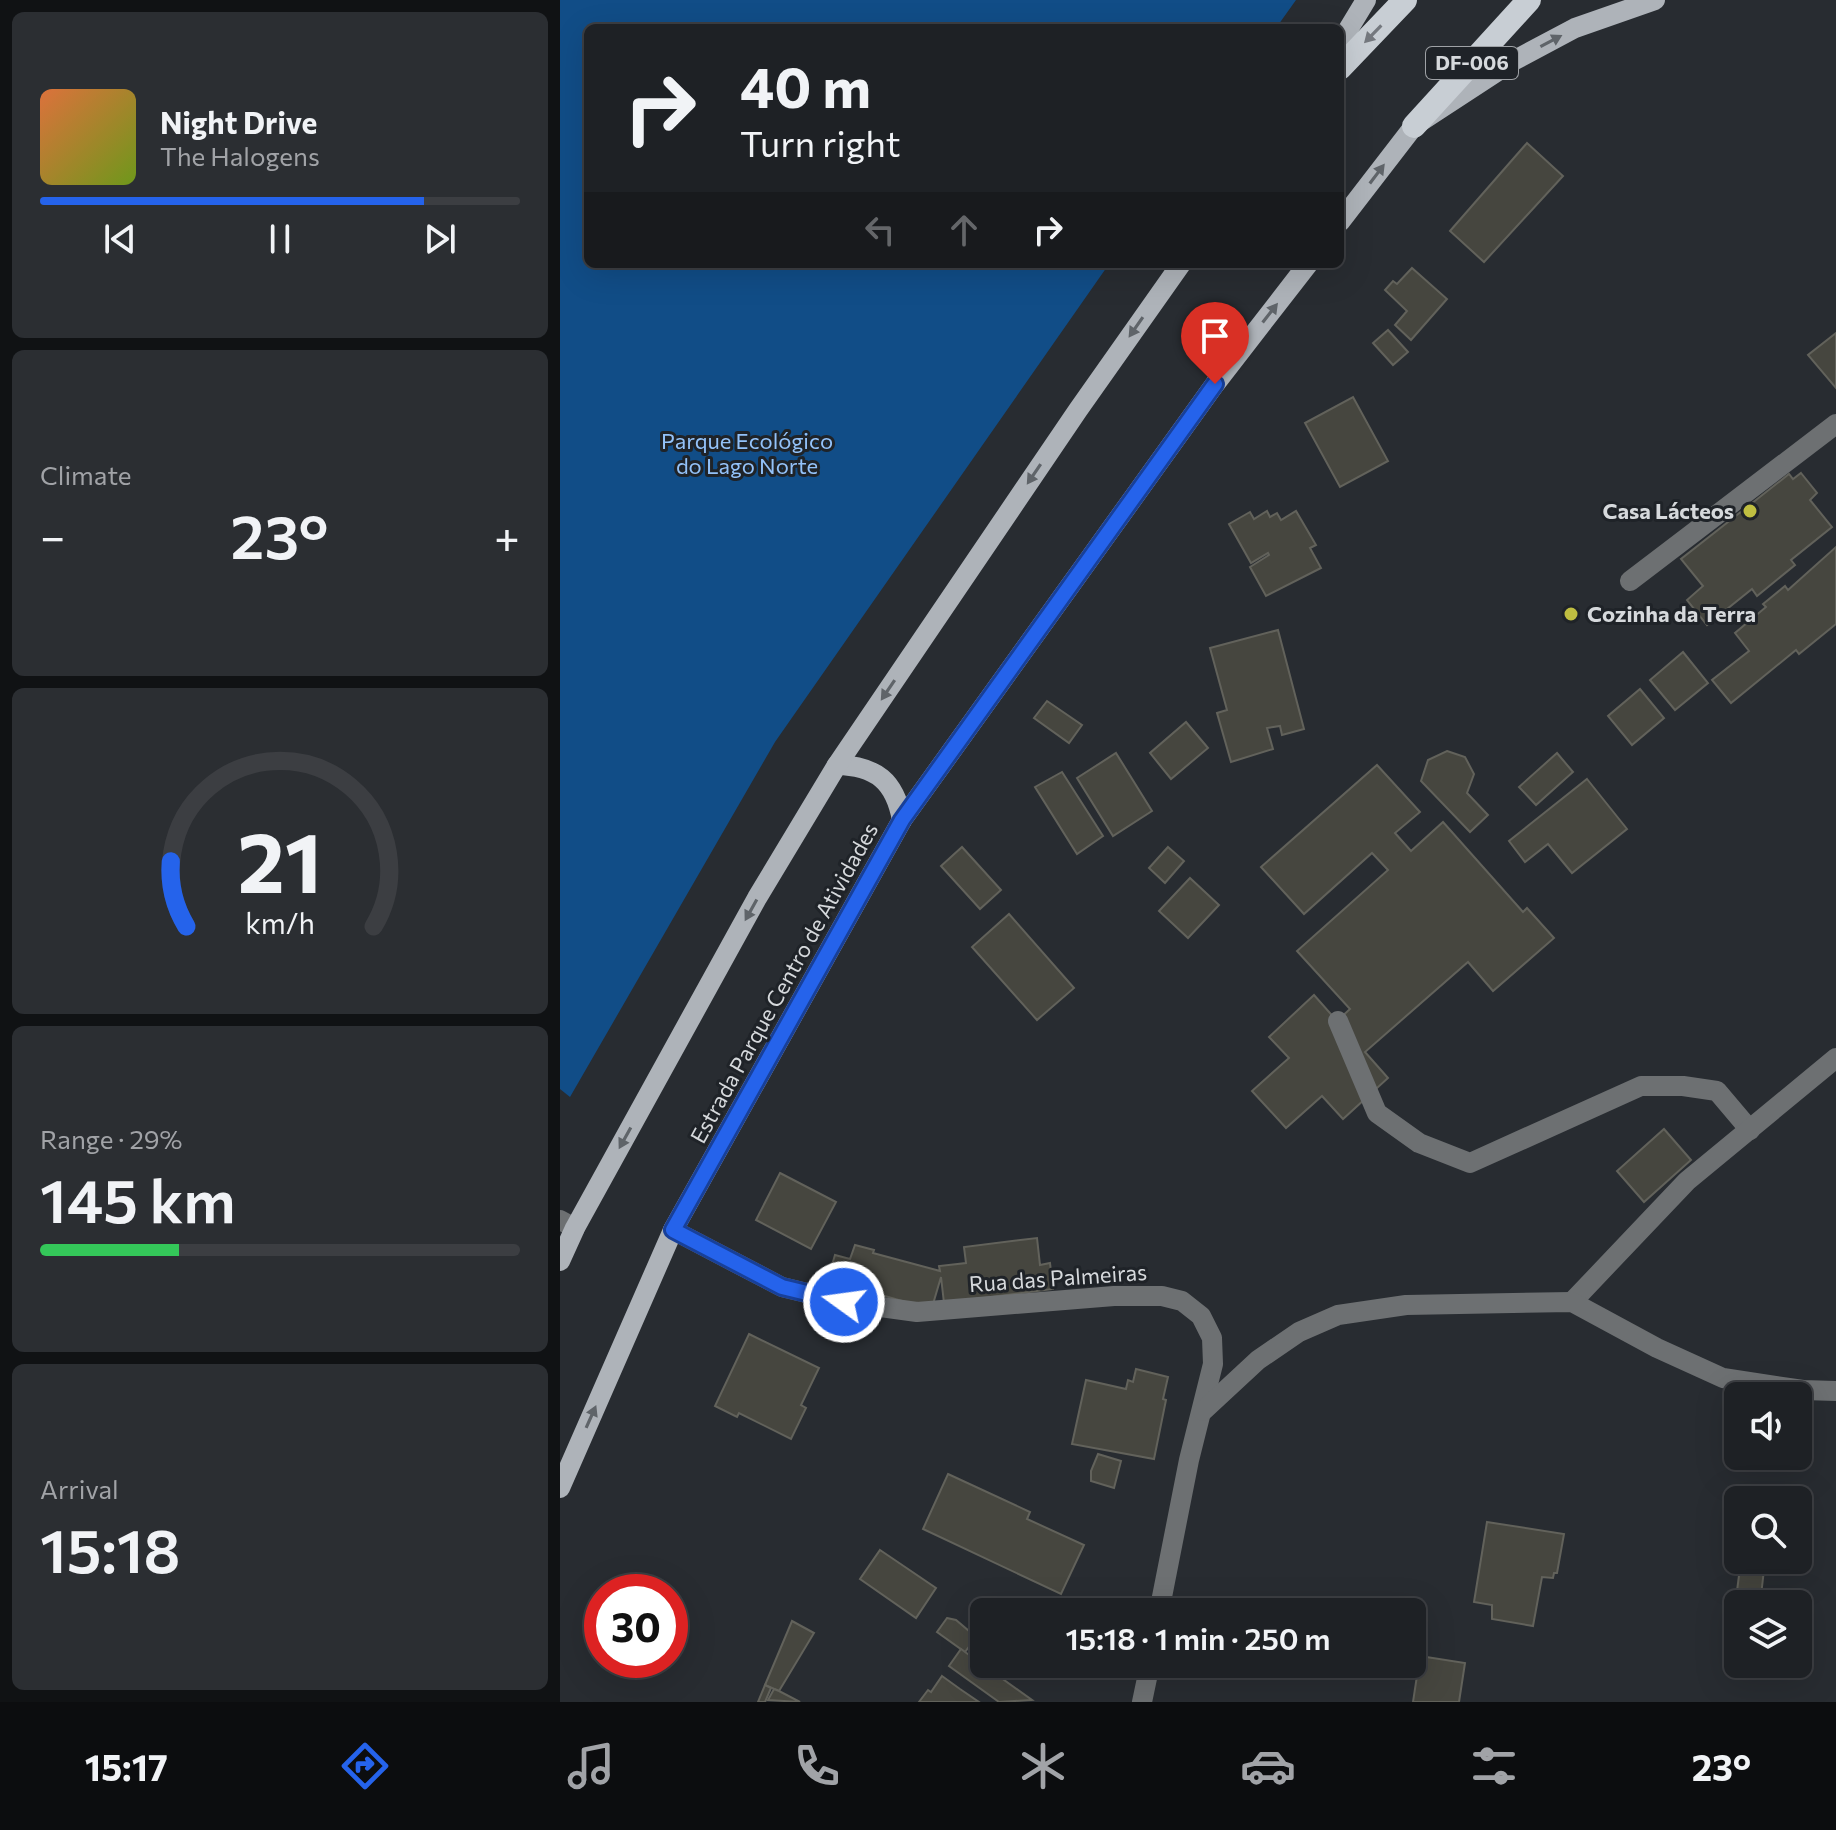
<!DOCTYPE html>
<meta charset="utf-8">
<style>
body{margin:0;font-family:Commissioner,sans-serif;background:#2b2e32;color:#f1f3f6;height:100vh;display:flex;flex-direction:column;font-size:30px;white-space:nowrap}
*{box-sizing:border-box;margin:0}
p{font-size:26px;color:#a1a3a7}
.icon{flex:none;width:44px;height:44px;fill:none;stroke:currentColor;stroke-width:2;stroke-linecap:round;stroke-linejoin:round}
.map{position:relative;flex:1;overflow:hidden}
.panel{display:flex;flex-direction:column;gap:12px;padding:12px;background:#101214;width:560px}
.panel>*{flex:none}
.banner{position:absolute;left:24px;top:24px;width:760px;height:244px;border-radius:12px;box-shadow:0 8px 32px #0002,0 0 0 2px #3c3e42;background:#1e2125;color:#f1f3f6;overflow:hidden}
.fabs{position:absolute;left:1164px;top:1382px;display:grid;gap:16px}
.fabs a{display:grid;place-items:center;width:88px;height:88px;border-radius:12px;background:#1e2125;box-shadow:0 8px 32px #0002,0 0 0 2px #3c3e42;font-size:40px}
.speed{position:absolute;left:24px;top:1574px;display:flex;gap:16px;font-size:40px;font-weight:700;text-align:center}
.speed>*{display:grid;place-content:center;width:104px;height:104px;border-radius:50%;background:#1e2125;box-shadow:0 8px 32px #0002,0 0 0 2px #3c3e42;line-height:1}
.speed .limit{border:12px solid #d22;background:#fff;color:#111}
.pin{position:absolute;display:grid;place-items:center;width:68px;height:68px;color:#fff;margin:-82px -34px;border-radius:50% 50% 50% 0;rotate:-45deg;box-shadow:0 0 8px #0007}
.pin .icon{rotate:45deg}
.me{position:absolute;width:88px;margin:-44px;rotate:284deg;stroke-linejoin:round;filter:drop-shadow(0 0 6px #0008)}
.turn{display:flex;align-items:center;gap:28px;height:168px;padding:0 24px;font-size:36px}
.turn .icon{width:104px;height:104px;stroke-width:2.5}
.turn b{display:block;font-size:56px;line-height:68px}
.lanes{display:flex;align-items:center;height:76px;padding:0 24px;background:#0003;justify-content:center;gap:40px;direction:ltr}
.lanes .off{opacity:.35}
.big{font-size:60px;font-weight:600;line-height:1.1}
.panel .card{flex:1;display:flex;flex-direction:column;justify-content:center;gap:12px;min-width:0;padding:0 28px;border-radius:12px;background:#2b2e32}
.panel .dial{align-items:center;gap:0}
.dial svg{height:208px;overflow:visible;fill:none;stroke:#3c3e42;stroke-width:7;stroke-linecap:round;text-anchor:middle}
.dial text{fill:#f1f3f6;stroke:none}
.song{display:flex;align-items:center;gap:24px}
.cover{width:96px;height:96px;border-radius:12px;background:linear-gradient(135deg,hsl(20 70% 55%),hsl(80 70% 35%))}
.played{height:8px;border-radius:4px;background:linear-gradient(90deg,#2563eb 80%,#3c3e42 80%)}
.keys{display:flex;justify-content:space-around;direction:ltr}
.heat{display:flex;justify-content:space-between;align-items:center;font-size:44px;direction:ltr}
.charge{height:12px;border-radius:6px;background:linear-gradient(90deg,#34c759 29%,#3c3e42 0)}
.trip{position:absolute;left:410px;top:1598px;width:456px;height:80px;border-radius:12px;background:#1e2125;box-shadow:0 8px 32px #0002,0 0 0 2px #3c3e42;font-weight:600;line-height:80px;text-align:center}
.tabs{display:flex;height:128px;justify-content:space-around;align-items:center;background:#0c0d0f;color:#a1a3a7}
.tabs .icon{width:56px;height:56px}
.tabs .on{color:#2563eb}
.tabs b{font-size:36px;color:#f1f3f6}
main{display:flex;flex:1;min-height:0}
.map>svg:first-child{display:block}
.green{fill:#114d87}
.building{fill:#46463f;stroke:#62625b;stroke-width:2}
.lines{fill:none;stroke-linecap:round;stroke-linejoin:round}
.minor{stroke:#6d7072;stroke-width:20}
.major{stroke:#aeb3b9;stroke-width:20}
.highway{stroke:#c8ced4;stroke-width:24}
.oneway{fill:#74787e}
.oneway2{fill:#5f6469}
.route-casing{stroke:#184099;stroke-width:20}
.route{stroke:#2563eb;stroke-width:14}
.poi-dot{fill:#bfbe41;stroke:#1f2328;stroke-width:3}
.labels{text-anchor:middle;stroke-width:6;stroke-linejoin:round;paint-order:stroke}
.shield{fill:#1f2328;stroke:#9fa2a6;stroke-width:2}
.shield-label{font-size:20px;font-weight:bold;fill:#d6d9dc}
.park-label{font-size:22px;fill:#93c2f9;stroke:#1f2328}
.poi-label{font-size:22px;font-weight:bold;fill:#d6d9dc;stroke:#1f2328;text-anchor:end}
.street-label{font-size:22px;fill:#d6d9dc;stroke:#1f2328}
</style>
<main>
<section class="panel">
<div class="card">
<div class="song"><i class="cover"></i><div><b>Night Drive</b><p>The Halogens</p></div></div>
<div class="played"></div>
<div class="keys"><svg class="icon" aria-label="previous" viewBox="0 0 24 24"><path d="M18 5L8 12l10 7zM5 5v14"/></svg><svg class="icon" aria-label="pause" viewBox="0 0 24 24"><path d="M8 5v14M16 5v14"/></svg><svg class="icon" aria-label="next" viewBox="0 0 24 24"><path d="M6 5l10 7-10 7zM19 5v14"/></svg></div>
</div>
<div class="card"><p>Climate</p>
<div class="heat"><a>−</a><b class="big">23°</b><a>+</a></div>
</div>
<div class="card dial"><svg viewBox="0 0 100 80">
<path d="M14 69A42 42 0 1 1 86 69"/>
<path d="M14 69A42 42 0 0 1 8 44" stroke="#2563eb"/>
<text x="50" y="56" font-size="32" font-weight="700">21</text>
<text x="50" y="72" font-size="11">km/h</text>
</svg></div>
<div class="card"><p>Range · 29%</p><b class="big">145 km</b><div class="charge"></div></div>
<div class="card"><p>Arrival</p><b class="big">15:18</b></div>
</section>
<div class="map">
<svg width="1276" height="1702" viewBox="0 0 1276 1702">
<rect width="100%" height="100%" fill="#282c31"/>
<polygon class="green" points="0,0 736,0 716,28 28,28 28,264 549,264 215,742 10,1097 0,1089"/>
<g class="building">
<polygon points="967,143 1003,176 924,262 890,231"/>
<polygon points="852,268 887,299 851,340 835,325 847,311 825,290 833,281 837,284"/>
<polygon points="828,330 848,352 833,365 813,343"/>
<polygon points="1276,333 1276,388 1248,355"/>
<polygon points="793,397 828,461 780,487 745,423"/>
<polygon points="1241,473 1257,493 1250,500 1272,527 1231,560 1235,565 1197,596 1192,589 1147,625 1127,600 1143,586 1121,559 1229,474 1233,479"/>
<polygon points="707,511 710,517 717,513 721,520 736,511 756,545 750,548 761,568 706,596 690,567 709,555 708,553 691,563 669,524 690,512 694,519"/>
<polygon points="1276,547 1276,624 1239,654 1236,650 1171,703 1152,680 1189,651 1175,633 1206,607 1203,604 1225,586 1228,590"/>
<polygon points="718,630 744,729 722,735 720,726 707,728 713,749 671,762 657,713 667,710 650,648"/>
<polygon points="1123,652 1148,683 1115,710 1090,680"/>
<polygon points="1080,689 1104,718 1072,745 1048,716"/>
<polygon points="487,701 522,725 509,743 474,718"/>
<polygon points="626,722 648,748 611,779 590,753"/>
<polygon points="887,751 905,757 914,774 907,793 928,815 910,832 861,781 868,760"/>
<polygon points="556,753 592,811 553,836 517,778"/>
<polygon points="997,753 1013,772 976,805 959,787"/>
<polygon points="817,765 860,812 835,833 851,851 883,822 963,912 967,908 994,938 933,991 908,962 805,1052 828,1078 783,1119 762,1096 726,1128 692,1091 729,1058 709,1037 754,995 777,1021 790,1009 737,951 828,870 812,853 744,914 701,867"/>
<polygon points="502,772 543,836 517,854 475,787"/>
<polygon points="1027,779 1067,829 1012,873 988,844 965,862 949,841"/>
<polygon points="402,847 441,890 420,909 381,866"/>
<polygon points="608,847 624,861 605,883 589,868"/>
<polygon points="630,878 659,905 628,938 599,911"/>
<polygon points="449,914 514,988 477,1020 412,947"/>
<polygon points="1104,1129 1131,1160 1084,1202 1057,1171"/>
<polygon points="220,1173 276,1202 251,1249 196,1220"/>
<polygon points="477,1238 480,1265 490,1263 493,1289 384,1303 381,1277 373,1304 359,1306 301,1289 269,1275 275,1255 290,1259 295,1245 314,1250 313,1253 380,1271 379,1266 406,1263 404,1247"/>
<polygon points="189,1334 259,1368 241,1405 246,1408 231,1439 179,1413 177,1417 155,1406"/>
<polygon points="576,1369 608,1377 603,1399 606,1400 594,1459 512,1444 526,1380 566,1389 568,1380 573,1382"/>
<polygon points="538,1454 561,1461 554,1488 531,1481 531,1471"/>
<polygon points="388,1474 470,1512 467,1519 524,1545 501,1594 363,1529"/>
<polygon points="927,1522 1004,1534 997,1573 994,1573 993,1578 982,1577 973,1626 932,1619 932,1605 914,1602"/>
<polygon points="320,1550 376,1588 356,1618 300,1579"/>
<polygon points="1181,1560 1205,1561 1200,1604 1178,1604 1178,1638 1171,1637"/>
<polygon points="387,1618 396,1620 416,1637 405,1652 377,1632"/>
<polygon points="232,1621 254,1633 219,1691 205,1685"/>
<polygon points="401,1649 405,1652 472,1700 439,1702 389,1666"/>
<polygon points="860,1656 905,1663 899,1702 853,1702"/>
<polygon points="382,1676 400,1689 419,1702 359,1702 368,1690 371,1692"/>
<polygon points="205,1685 211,1688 205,1702 198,1702"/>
<polygon points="214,1689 219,1691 240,1702 208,1700"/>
</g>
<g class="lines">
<g class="minor">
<polyline points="1070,581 1276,424"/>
<polyline points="778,1021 817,1113 859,1143 910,1163 1081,1086 1123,1086 1157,1091 1190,1130"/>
<polyline points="0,1220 15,1228"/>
<polyline points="113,1230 222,1287 284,1302 357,1312 554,1296 602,1296 622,1301 641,1316 652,1338 653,1364 629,1460 599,1612"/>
<polyline points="1012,1302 1127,1181 1276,1058"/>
<polyline points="643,1411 698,1360 739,1332 778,1315 846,1305 1012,1302 1097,1348 1163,1378 1243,1390 1276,1391"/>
<polyline points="582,1702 590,1664"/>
</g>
<g class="major">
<polyline points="780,43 806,0"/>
<polyline points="780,222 854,126 955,60 1015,28 1095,0"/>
<path d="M277,765C316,766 335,781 342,820"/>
<polyline points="0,1261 15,1228 197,898 277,765 518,410 621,264"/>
<polyline points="0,1488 113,1230 342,820 655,384 748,264"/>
</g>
<g class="highway">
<polyline points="780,68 845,0"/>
<polyline points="854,126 969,0"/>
</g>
</g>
<defs><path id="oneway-solid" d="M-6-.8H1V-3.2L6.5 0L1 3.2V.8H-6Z" transform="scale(2)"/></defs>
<use class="oneway" href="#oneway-solid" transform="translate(813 34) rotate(134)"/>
<g class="oneway2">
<use href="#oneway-solid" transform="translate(991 41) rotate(-28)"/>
<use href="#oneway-solid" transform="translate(817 174) rotate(-53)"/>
<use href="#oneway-solid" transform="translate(710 313) rotate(-52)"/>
<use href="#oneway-solid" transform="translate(576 327) rotate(125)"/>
<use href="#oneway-solid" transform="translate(474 474) rotate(124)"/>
<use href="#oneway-solid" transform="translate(328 690) rotate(124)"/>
<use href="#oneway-solid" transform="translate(191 910) rotate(119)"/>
<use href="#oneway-solid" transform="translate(65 1138) rotate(119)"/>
<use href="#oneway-solid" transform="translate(31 1417) rotate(-66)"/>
</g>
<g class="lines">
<defs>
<polyline id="route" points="284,1302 222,1287 113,1230 342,820 655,384"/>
</defs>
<use href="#route" class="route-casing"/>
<use href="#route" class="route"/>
</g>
<g class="poi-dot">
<circle cx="1190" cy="511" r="8"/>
<circle cx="1011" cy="614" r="8"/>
</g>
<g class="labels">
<rect class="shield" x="866" y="47" width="92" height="32" rx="6"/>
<g class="shield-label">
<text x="912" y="70">DF-006</text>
</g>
<g class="park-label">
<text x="187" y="449">Parque Ecológico<tspan x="187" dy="25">do Lago Norte</tspan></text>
</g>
<g class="poi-label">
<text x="1174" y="519">Casa Lácteos</text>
<text x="1027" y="622" text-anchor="start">Cozinha da Terra</text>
</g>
<g class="street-label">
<text transform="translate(224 983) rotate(-61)" y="8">Estrada Parque Centro de Atividades</text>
<text transform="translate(498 1278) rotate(-4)" y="8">Rua das Palmeiras</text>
</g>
</g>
</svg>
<div class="fabs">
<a><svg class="icon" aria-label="sound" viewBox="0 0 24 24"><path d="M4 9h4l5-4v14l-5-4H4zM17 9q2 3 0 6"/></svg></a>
<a><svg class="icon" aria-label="search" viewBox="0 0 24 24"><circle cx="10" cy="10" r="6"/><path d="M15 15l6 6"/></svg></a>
<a><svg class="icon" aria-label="layers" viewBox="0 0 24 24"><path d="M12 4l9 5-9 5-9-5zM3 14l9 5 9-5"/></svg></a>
</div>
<div class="speed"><div class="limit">30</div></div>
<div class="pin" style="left:655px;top:384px;background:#d93025"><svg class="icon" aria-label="arrive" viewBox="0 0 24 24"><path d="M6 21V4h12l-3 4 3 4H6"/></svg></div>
<svg class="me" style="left:284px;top:1302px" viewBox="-20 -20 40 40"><circle r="17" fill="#2563eb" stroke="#fff" stroke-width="3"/><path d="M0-11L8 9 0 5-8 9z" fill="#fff"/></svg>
<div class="trip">15:18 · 1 min · 250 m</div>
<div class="banner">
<div class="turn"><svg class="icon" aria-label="right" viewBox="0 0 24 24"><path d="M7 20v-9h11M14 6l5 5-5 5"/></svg><div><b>40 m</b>Turn right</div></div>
<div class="lanes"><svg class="icon off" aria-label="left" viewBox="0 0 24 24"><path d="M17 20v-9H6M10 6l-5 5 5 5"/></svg><svg class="icon off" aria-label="ahead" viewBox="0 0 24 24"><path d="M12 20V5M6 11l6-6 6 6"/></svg><svg class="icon" aria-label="right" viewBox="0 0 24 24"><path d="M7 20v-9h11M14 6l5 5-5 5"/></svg></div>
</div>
</div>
</main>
<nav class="tabs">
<b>15:17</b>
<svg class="icon on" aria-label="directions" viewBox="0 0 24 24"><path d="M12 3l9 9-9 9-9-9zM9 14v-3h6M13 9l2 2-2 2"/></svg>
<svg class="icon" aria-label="music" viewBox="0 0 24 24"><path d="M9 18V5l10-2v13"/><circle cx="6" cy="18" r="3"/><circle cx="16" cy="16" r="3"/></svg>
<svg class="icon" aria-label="phone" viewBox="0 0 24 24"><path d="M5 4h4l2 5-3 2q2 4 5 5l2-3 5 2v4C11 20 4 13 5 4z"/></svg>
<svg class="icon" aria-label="climate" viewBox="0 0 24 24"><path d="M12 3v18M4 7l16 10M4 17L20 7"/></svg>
<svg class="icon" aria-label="car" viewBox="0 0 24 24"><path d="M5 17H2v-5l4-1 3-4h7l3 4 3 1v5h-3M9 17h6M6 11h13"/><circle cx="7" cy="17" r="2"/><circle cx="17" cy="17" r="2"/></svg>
<svg class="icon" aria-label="filters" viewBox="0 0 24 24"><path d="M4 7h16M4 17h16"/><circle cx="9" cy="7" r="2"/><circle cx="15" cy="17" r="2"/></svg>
<b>23°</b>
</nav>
